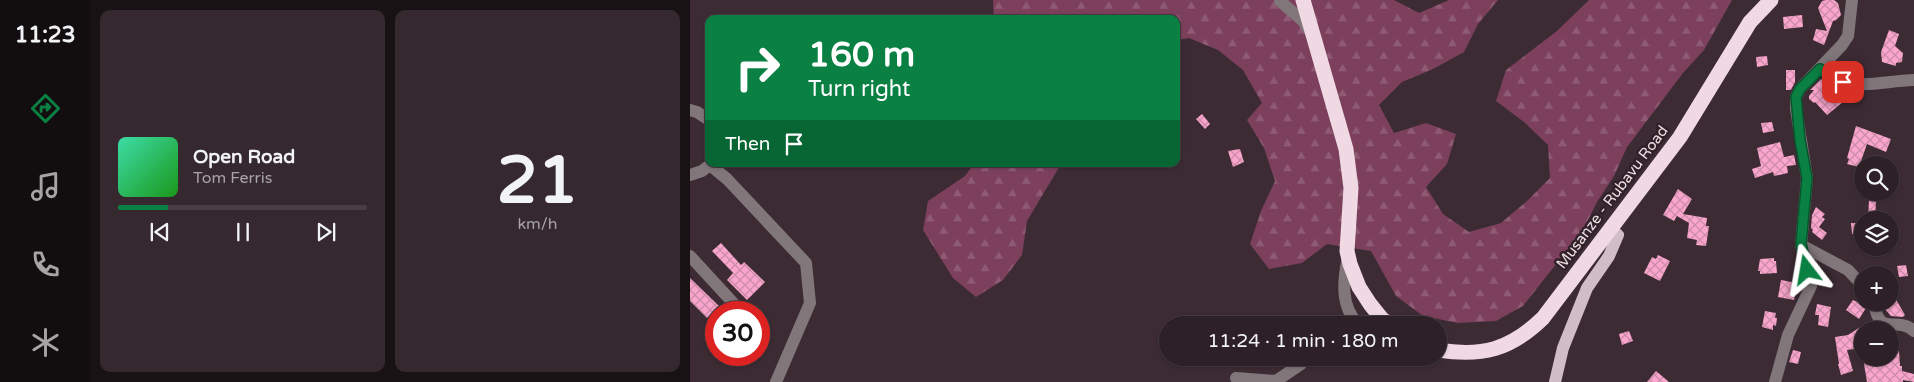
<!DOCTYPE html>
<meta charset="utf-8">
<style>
body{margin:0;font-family:"Varela Round",sans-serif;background:#35282e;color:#f1f3f6;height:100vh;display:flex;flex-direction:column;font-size:19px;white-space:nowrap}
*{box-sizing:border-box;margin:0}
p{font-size:16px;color:#a7a3a7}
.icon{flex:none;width:28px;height:28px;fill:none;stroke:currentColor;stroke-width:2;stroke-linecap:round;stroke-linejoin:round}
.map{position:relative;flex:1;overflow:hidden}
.details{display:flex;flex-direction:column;gap:10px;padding:10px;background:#191215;width:600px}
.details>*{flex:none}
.guide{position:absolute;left:15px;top:15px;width:475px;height:152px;border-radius:10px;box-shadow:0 1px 4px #0004,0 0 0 1px #483e43;background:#0b8043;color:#fff;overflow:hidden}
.controls{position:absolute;left:1164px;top:156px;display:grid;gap:10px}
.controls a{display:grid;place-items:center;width:45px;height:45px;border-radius:50%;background:#2d2026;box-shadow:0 1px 4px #0004,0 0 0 1px #483e43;font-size:25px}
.speed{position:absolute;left:15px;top:301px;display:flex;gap:10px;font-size:25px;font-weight:700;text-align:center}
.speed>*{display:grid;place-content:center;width:65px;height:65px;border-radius:50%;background:#2d2026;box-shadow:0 1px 4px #0004,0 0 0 1px #483e43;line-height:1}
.speed .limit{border:8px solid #d22;background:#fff;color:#111}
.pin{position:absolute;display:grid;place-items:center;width:42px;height:42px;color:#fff;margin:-21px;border-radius:10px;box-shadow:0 2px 8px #0006}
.me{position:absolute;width:55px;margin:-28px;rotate:346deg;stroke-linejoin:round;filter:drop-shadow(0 0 4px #0008)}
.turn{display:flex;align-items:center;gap:18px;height:105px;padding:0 20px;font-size:22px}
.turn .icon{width:65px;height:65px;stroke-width:2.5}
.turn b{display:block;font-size:35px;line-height:42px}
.then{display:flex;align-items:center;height:48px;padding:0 20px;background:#0003;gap:10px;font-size:19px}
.details .card{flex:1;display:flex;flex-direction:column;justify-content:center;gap:8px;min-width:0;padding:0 18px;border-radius:10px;background:#35282e}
.details .dial{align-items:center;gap:0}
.dial b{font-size:65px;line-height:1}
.song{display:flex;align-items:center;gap:15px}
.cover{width:60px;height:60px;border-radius:8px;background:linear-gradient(135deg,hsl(160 70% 55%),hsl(120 70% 35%))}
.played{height:5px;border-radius:2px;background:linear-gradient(90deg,#0b8043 20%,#483e43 20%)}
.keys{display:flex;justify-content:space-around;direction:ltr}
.details .tiles{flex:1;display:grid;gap:10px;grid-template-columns:repeat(2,1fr)}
.trip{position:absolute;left:469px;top:316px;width:288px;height:50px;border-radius:25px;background:#2d2026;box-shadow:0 1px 4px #0004,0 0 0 1px #483e43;font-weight:600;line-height:50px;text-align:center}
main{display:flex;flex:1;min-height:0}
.dock{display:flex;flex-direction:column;width:90px;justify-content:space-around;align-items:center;background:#120d0f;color:#a7a3a7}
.dock .icon{width:35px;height:35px}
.dock .current{color:#0b8043}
.dock b{font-size:22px;color:#f1f3f6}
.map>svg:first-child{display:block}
.forest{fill:url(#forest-firs)}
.building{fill:url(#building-cross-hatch)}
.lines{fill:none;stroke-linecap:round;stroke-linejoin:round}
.minor{stroke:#81777b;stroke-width:12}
.major{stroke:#d1bdc5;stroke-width:12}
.highway{stroke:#f0d9e3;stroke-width:15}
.route-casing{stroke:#07532c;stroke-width:12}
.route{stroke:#0b8043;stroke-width:9}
.labels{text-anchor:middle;stroke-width:5;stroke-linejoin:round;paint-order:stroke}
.street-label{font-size:15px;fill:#eadfe3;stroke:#322129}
</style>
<main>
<nav class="dock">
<b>11:23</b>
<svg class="icon current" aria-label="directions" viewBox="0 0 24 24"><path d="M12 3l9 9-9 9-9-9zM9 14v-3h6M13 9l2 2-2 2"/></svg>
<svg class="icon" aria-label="music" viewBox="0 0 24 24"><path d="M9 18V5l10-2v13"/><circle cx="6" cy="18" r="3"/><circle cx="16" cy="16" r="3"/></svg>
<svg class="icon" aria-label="phone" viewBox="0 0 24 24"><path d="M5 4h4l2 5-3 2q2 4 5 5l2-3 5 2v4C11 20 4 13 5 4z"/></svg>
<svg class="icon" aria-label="climate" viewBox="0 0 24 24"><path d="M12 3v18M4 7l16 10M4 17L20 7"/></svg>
</nav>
<section class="details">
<div class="tiles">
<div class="card">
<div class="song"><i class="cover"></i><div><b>Open Road</b><p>Tom Ferris</p></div></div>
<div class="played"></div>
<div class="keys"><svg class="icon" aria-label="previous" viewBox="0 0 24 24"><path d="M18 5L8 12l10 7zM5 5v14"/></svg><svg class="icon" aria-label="pause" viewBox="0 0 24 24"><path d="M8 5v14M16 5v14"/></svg><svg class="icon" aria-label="next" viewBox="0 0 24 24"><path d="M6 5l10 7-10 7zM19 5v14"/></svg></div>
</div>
<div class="card dial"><b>21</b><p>km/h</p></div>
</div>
</section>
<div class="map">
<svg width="1224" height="382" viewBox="0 0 1224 382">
<defs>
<pattern id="forest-firs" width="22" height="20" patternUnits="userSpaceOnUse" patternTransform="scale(1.25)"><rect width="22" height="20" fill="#7c405d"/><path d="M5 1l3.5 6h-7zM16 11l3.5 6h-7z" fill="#8f5b74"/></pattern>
<pattern id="building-cross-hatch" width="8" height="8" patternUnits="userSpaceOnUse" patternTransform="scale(1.25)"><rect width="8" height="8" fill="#f9a5cc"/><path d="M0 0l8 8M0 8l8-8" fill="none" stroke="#cc8caa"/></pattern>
</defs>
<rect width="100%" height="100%" fill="#3c2b33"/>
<g class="forest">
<polygon points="303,0 704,0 729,13 759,0 808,0 788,24 774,52 743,69 712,82 689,105 704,133 736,123 766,134 757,164 736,187 753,214 779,232 811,223 837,201 860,178 858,145 834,122 806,101 816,70 867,31 899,0 1042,0 1014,50 993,73 937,147 924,176 907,202 893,230 833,306 806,321 768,323 733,316 706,296 681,251 637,244 612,263 579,269 560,244 571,211 585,181 574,148 557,120 572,103 553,70 528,50 499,38 486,40 486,19 304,19"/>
<polygon points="284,164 371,164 337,221 332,255 313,280 286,297 263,278 233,230 238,201 275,176"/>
</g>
<g class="building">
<polygon points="1136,0 1144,0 1148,3 1151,15 1146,20 1143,21 1134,45 1123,40 1126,29 1137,31 1128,8 1132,1"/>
<polygon points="1112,15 1113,27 1094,29 1093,17"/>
<polygon points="1199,30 1209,34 1205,46 1213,53 1212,62 1206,63 1206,66 1192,62 1191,52"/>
<polygon points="1077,56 1078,65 1067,67 1066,57"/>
<polygon points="1096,70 1105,70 1105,82 1101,90 1096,90"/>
<polygon points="1131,79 1153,102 1137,115 1125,102 1124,103 1119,99 1119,96 1124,90 1120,90"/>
<polygon points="512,114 520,124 515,129 506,119"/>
<polygon points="1082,122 1084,131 1073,133 1071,123"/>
<polygon points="1166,126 1201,139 1196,152 1177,144 1169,167 1157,164 1159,159 1157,158"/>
<polygon points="1090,142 1094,157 1104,155 1106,165 1097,166 1098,173 1084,176 1083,172 1065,178 1062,169 1071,166 1067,148"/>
<polygon points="550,149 554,162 543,167 538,151"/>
<polygon points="988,189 1002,199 993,214 1017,218 1016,226 1019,226 1016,246 1006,245 1007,240 997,238 999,223 987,216 984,221 973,215"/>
<polygon points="1179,200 1186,201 1185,220 1178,220"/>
<polygon points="1126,207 1135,214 1132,217 1135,219 1129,227 1137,233 1132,240 1122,232 1123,230 1121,228 1122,215"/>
<polygon points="1161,223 1172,223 1172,234 1162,234"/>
<polygon points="31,243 51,265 54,262 75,282 57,300 37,280 43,273 22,251"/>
<polygon points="968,255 980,261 970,281 954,273 962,257 966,259"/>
<polygon points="1084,258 1084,261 1086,261 1087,273 1070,274 1070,271 1068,271 1070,259"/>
<polygon points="1216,265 1218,276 1209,277 1207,266"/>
<polygon points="0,278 29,306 17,318 0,301"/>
<polygon points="1091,280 1107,283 1104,300 1088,297"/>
<polygon points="1200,289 1215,315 1213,317 1201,316 1194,308 1192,302 1200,302"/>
<polygon points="1163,300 1167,302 1168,300 1174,304 1173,306 1176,308 1169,319 1156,310"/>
<polygon points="1127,304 1141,307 1138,327 1128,325 1129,315 1125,315"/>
<polygon points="1075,311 1086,313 1085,318 1087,318 1086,326 1083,325 1083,330 1072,327"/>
<polygon points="1172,326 1172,348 1157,350 1163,371 1151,375 1148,364 1149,364 1145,337 1158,335"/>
<polygon points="939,331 943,341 932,345 929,334"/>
<polygon points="1103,350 1111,352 1108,364 1099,362"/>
<polygon points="1200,351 1209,351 1210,366 1212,366 1212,371 1224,374 1224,382 1213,380 1213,382 1177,382 1173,358 1200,358"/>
<polygon points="966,371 979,382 957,382"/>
</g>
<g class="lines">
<g class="minor">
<polyline points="590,1 613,21 620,31"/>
<path d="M1130,69C1161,94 1188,81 1224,80"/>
<polyline points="0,110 7,112 19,120"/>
<polyline points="20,165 37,179 116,263 120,303 86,382"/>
<polyline points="0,175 12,171 21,164"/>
<polyline points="1111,245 1158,270 1172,285"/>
<polyline points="0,256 46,306 42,312"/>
<path d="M658,257C653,280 650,307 669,325"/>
<path d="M1184,302C1189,339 1206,315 1224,331"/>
<polyline points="546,378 586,381 611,364 614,358"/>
<polyline points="1085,382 1098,335 1121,286 1111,245 1117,178 1106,109 1106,97 1110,89 1152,45 1158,36 1162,0"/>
</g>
<polyline class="major" points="865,382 873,348 897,288 919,256 928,235 921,229"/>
<g class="highway">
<polyline points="613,0 656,149 661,188 657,251 660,264 669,287 680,304 692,319 701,325"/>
<path d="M748,350C792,357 820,350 853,318L990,137L1060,22L1081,0"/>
</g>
</g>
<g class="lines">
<defs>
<polyline id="route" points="1117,270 1111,244 1117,178 1110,140 1106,97 1110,89 1130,69 1140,77 1153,82"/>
</defs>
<use href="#route" class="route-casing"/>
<use href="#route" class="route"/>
</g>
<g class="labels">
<g class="street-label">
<text transform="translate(922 197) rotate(-53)" y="5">Musanze - Rubavu Road</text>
</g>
</g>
</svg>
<div class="controls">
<a><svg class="icon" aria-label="search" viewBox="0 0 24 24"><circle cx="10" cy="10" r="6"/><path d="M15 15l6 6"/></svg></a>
<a><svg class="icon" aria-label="layers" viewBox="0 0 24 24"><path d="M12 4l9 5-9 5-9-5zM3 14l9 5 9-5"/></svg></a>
<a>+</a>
<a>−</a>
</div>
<div class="speed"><div class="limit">30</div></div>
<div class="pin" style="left:1153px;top:82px;background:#d93025"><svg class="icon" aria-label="arrive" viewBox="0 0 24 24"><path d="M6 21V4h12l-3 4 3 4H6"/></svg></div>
<svg class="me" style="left:1117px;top:270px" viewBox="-20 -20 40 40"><path d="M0-17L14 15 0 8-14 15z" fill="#0b8043" stroke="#fff" stroke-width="4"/></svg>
<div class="trip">11:24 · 1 min · 180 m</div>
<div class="guide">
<div class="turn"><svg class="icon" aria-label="right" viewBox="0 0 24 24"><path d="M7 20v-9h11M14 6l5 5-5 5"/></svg><div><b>160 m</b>Turn right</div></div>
<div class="then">Then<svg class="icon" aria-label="arrive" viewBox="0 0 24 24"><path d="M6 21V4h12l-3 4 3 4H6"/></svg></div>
</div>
</div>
</main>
